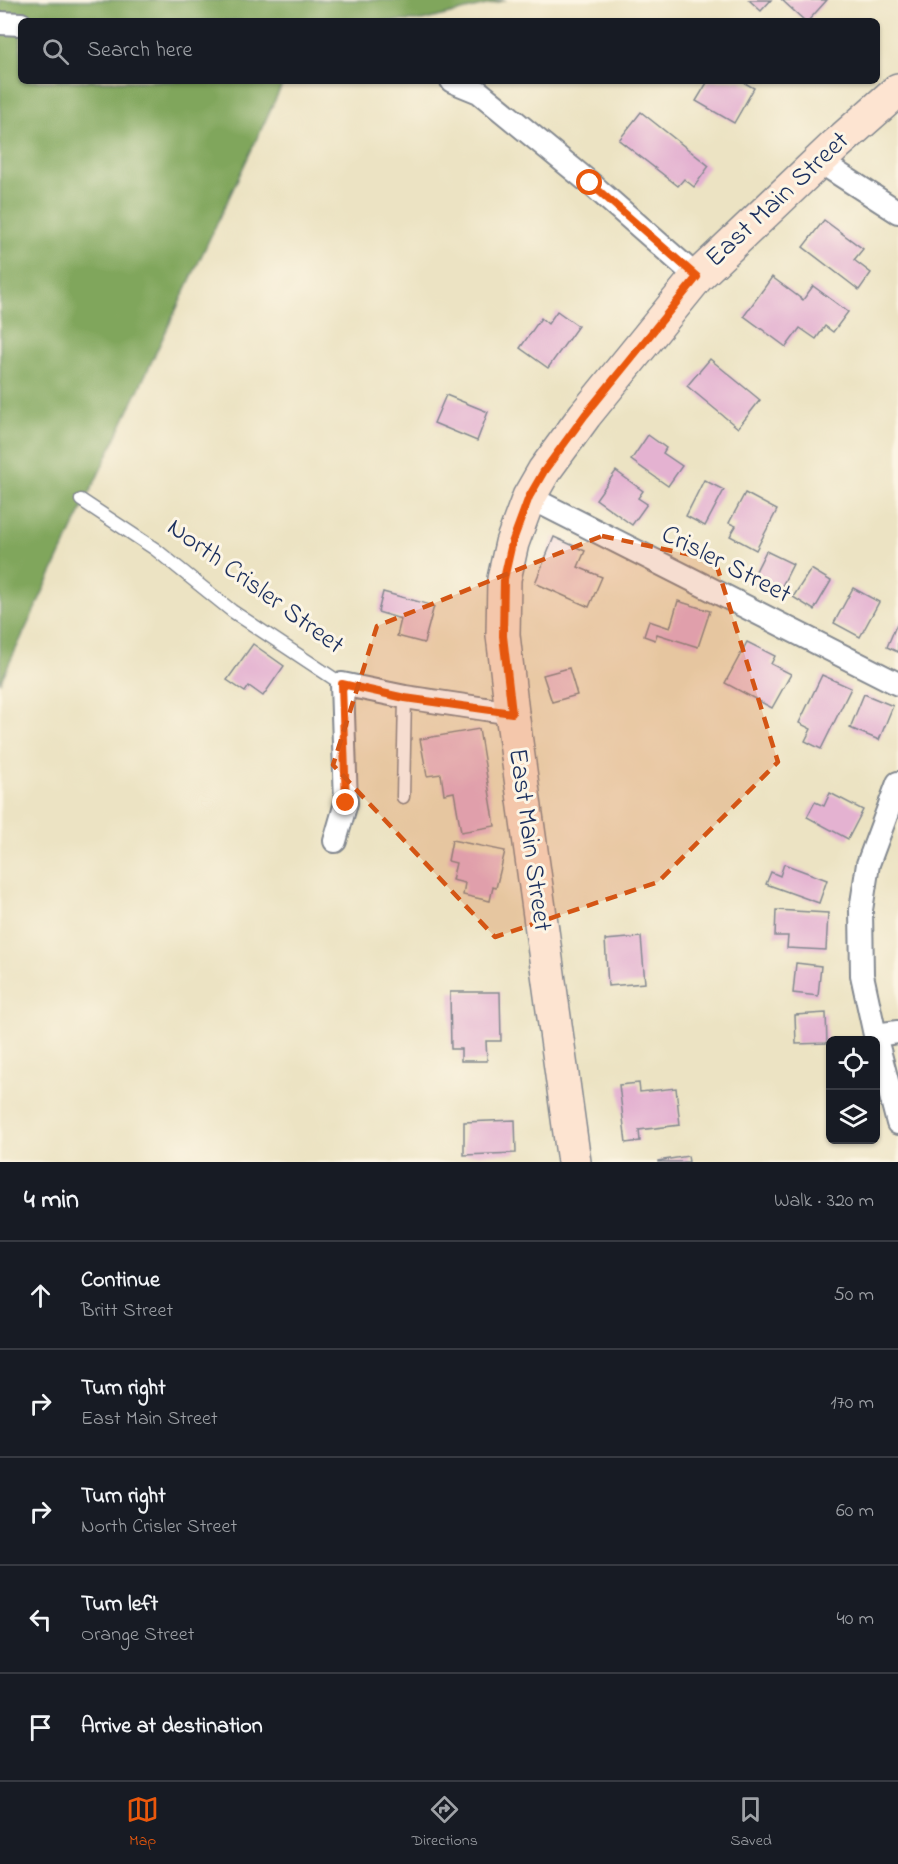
<!DOCTYPE html>
<meta charset="utf-8">
<style>
:root{--surface:#171b24;--page:#20242c;--text:#f1f3f6;--muted:#9ea1a6;--line:#363941;--accent:#ea580c}
body{margin:0;font-family:"Indie Flower",sans-serif;background:var(--page);color:var(--text)}
.controls{position:absolute;right:18px;bottom:18px;display:grid;overflow:hidden;border-radius:9px;box-shadow:0 2px 4px #0004}
.controls button{width:54px;height:54px;display:grid;place-items:center;padding:0;border:0;border-bottom:2px solid var(--line);background:var(--surface);color:var(--text);font:30px sans-serif}
.stop{position:absolute;width:18px;height:18px;margin:-14px;border:4px solid #ea580c;border-radius:50%;background:#fff}
.stop.end{background:#ea580c;border-color:#fff;box-shadow:0 2px 6px #0008}
.list{margin:0;padding:0;list-style:none}
h2{display:flex;justify-content:space-between;align-items:center;height:78px;margin:0;padding:0 24px;font-size:26px}
h2 small{font-size:20px;font-weight:400;color:var(--muted)}
.list li{display:grid;grid-template-columns:39px 1fr auto;gap:18px;align-items:center;box-sizing:border-box;height:108px;padding:0 24px;border-top:2px solid var(--line)}
.list b{display:block;font-size:22px;white-space:nowrap}
.list p{margin:0;font-size:20px;white-space:nowrap;color:var(--muted)}
.list em{font-size:20px;font-style:normal;color:var(--muted)}
.icon{flex:none;width:33px;height:33px;fill:none;stroke:currentColor;stroke-width:2;stroke-linecap:round;stroke-linejoin:round}
.map{position:relative;flex:none;width:898px;height:1162px;overflow:hidden}
.search{position:absolute;background:var(--surface);box-shadow:0 2px 4px #0004;left:18px;right:18px;top:18px;height:66px;display:flex;align-items:center;gap:15px;box-sizing:border-box;padding:0 21px;border-radius:9px;color:var(--muted);font-size:22px}
.sheet{height:618px;background:var(--surface)}
nav{display:flex;justify-content:space-around;align-items:center;box-sizing:border-box;height:84px;border-top:2px solid var(--line);background:var(--surface);font-size:16px;color:var(--muted)}
nav a{display:grid;justify-items:center;gap:3px}
nav .on{color:var(--accent)}
.map>svg:first-child{display:block}
.forest{fill:#80a65c;stroke:#4e6a5d;stroke-width:1.5}
.building{fill:#e4b2d1}
.lines{fill:none;stroke-linecap:round;stroke-linejoin:round}
.lane-casing{stroke:#848990;stroke-width:15}
.street-casing{stroke:#848990;stroke-width:26}
.secondary-casing{stroke:#848990;stroke-width:36}
.lane{stroke:#fff;stroke-width:12}
.street{stroke:#fff;stroke-width:22}
.secondary{stroke:#fde4d1;stroke-width:33}
.route{stroke:#ea580c;stroke-width:8}
.marked{fill:#d45514;fill-opacity:0.2;stroke:#d45514;stroke-width:4.5;stroke-dasharray:12 8;stroke-linejoin:round}
.labels{text-anchor:middle;dominant-baseline:central;stroke-width:6;stroke-linejoin:round;paint-order:stroke}
.street-label{font-size:27px;fill:#1b2f5e;stroke:#fcf5e5}
</style>
<div class="map">
<svg width="898" height="1162" viewBox="0 0 898 1162">
<rect width="100%" height="100%" fill="#fcf5e5"/>
<filter id="ink" filterUnits="userSpaceOnUse"><feTurbulence type="fractalNoise" baseFrequency=".0167" numOctaves="2"/><feDisplacementMap in="SourceGraphic" scale="12" xChannelSelector="R" yChannelSelector="G"/><feConvolveMatrix kernelMatrix="1 2 1 2 8 2 1 2 1" color-interpolation-filters="sRGB"/></filter>
<filter id="wash" filterUnits="userSpaceOnUse"><feTurbulence type="fractalNoise" baseFrequency=".008" numOctaves="4" result="noise"/><feDisplacementMap in="SourceGraphic" scale="24" xChannelSelector="R" yChannelSelector="G"/><feGaussianBlur stdDeviation="1.35" result="paint"/><feColorMatrix in="noise" values="0 0 0 0 0 0 0 0 0 0 0 0 0 0 0 0 0 1.4 0 .05"/><feComposite in="paint" operator="in"/></filter>
<g filter="url(#wash)">
<rect width="100%" height="100%" fill="#ece3c3"/>
<path class="forest" d="M0,0H506L422,21H21V81H284L0,683Z"/>
<g id="blocks">
<g class="building">
<path d="M749,0H771L761,11Z"/>
<path d="M782,0H827L808,21H805Z"/>
<path d="M708,81H741L754,88L734,123L696,101Z"/>
<path d="M641,112L709,166L694,187L684,179L678,186L619,140Z"/>
<path d="M824,220L863,249L854,260L871,273L859,290L803,247Z"/>
<path d="M772,277L803,300L813,286L848,312L833,332L825,326L816,339L800,328L786,347L744,316Z"/>
<path d="M557,311L578,326L548,368L520,348L541,318L548,324Z"/>
<path d="M710,359L760,400L738,428L687,386Z"/>
<path d="M446,395L488,412L477,441L434,423Z"/>
<path d="M648,435L666,448L663,453L682,466L668,486L631,460Z"/>
<path d="M616,471L643,491L638,498L647,504L632,525L596,499Z"/>
<path d="M704,480L724,490L705,526L686,516Z"/>
<path d="M745,493L777,510L756,550L730,536L736,526L729,523Z"/>
<path d="M554,537L585,551L578,567L602,577L589,607L535,583Z"/>
<path d="M766,551L793,564L777,596L750,583Z"/>
<path d="M811,569L831,581L814,610L793,597Z"/>
<path d="M853,588L879,602L860,637L834,623Z"/>
<path d="M383,592L434,606L424,643L397,636L401,619L378,612Z"/>
<path d="M678,601L710,611L698,647L657,634L655,640L644,636L649,621L670,628Z"/>
<path d="M898,621V652L887,647Z"/>
<path d="M747,642L775,656L771,664L791,674L772,708L725,683Z"/>
<path d="M253,644L284,666L263,696L249,686L245,692L227,680Z"/>
<path d="M569,668L577,695L552,702L543,675Z"/>
<path d="M822,675L851,688L821,749L805,741L811,729L799,723Z"/>
<path d="M864,694L893,706L879,740L850,728Z"/>
<path d="M479,729L495,826L461,832L454,792L444,794L441,774L427,776L420,739Z"/>
<path d="M830,793L863,810L848,839L807,817L815,802L824,806Z"/>
<path d="M452,840L505,851L496,888L493,887L490,901L463,895L465,883L452,880L456,863L448,861Z"/>
<path d="M784,864L827,880L819,903L766,884L771,872L780,876Z"/>
<path d="M776,910L828,913L826,950L787,948L788,936H775Z"/>
<path d="M641,937L645,983L608,986L605,940Z"/>
<path d="M796,963L821,966L818,996L793,993Z"/>
<path d="M450,992H500L501,1041H486L487,1061H461V1049H451Z"/>
<path d="M826,1013L827,1043L796,1044L795,1015Z"/>
<path d="M639,1083L640,1092L676,1088L680,1125L639,1130L640,1141L626,1143L619,1085Z"/>
<path d="M515,1120L516,1153L464,1155V1122Z"/>
<path d="M688,1156L689,1162H658V1161Z"/>
</g>
</g>
</g>
<g filter="url(#ink)">
<use href="#blocks" fill-opacity="0" stroke="#848990" stroke-width="1.5"/>
<g class="lines">
<g class="lane-casing">
<g id="lane">
<path d="M81,500L155,549L232,611L342,684"/>
<path d="M403,797L405,697"/>
</g>
</g>
<g class="street-casing">
<g id="street">
<path d="M0,23L21,24"/>
<path d="M452,81L479,92L590,183L697,277"/>
<path d="M819,161L898,212"/>
<path d="M529,497L898,684"/>
<path d="M898,783L868,864L861,910L862,975L875,1035L898,1123"/>
<path d="M335,841L346,803L342,684L405,697L512,713"/>
<path d="M875,1035L898,1032"/>
</g>
</g>
<g class="secondary-casing">
<path id="secondary" d="M574,1162L512,713L503,635L504,579L512,543L529,497L544,471L585,415L697,277L837,144L898,90"/>
</g>
<use href="#lane" class="lane"/>
<use href="#street" class="street"/>
<use href="#secondary" class="secondary"/>
</g>
</g>
<g class="lines" filter="url(#ink)">
<path class="route" d="M346,803L342,684L405,698L512,713L503,636L504,579L512,543L529,497L544,471L585,415L697,277L590,183"/>
</g>
<path class="marked" d="M602,536L715,560L778,762L658,882L495,937L333,765L377,626Z"/>
<g class="labels">
<g class="street-label">
<text transform="translate(778 200) rotate(-43)">East Main Street</text>
<text transform="translate(726 565) rotate(27)">Crisler Street</text>
<text transform="translate(255 587) rotate(36)">North Crisler Street</text>
<text transform="translate(529 840) rotate(82)">East Main Street</text>
</g>
</g>
</svg>
<div class="controls">
<button><svg class="icon" aria-label="locate" viewBox="0 0 24 24"><circle cx="12" cy="12" r="6"/><path d="M12 2v4M12 18v4M2 12h4M18 12h4"/></svg></button>
<button><svg class="icon" aria-label="layers" viewBox="0 0 24 24"><path d="M12 4l9 5-9 5-9-5zM3 14l9 5 9-5"/></svg></button>
</div>
<div class="stop" style="left:590px;top:183px"></div>
<div class="stop end" style="left:346px;top:803px"></div>
<div class="search"><svg class="icon" aria-label="search" viewBox="0 0 24 24"><circle cx="10" cy="10" r="6"/><path d="M15 15l6 6"/></svg>Search here</div>
</div>
<section class="sheet">
<h2>4 min<small>Walk · 320 m</small></h2>
<ul class="list">
<li><svg class="icon" aria-label="ahead" viewBox="0 0 24 24"><path d="M12 20V5M6 11l6-6 6 6"/></svg><div><b>Continue</b><p>Britt Street</p></div><em>50 m</em></li>
<li><svg class="icon" aria-label="right" viewBox="0 0 24 24"><path d="M7 20v-9h11M14 6l5 5-5 5"/></svg><div><b>Turn right</b><p>East Main Street</p></div><em>170 m</em></li>
<li><svg class="icon" aria-label="right" viewBox="0 0 24 24"><path d="M7 20v-9h11M14 6l5 5-5 5"/></svg><div><b>Turn right</b><p>North Crisler Street</p></div><em>60 m</em></li>
<li><svg class="icon" aria-label="left" viewBox="0 0 24 24"><path d="M17 20v-9H6M10 6l-5 5 5 5"/></svg><div><b>Turn left</b><p>Orange Street</p></div><em>40 m</em></li>
<li><svg class="icon" aria-label="arrive" viewBox="0 0 24 24"><path d="M6 21V4h12l-3 4 3 4H6"/></svg><div><b>Arrive at destination</b></div></li>
</ul>
</section>
<nav>
<a class="on"><svg class="icon" aria-label="map" viewBox="0 0 24 24"><path d="M3 6l6-2 6 2 6-2v14l-6 2-6-2-6 2zM9 4v14M15 6v14"/></svg>Map</a>
<a><svg class="icon" aria-label="directions" viewBox="0 0 24 24"><path d="M12 3l9 9-9 9-9-9zM9 14v-3h6M13 9l2 2-2 2"/></svg>Directions</a>
<a><svg class="icon" aria-label="saved" viewBox="0 0 24 24"><path d="M7 4h10v16l-5-4-5 4z"/></svg>Saved</a>
</nav>
